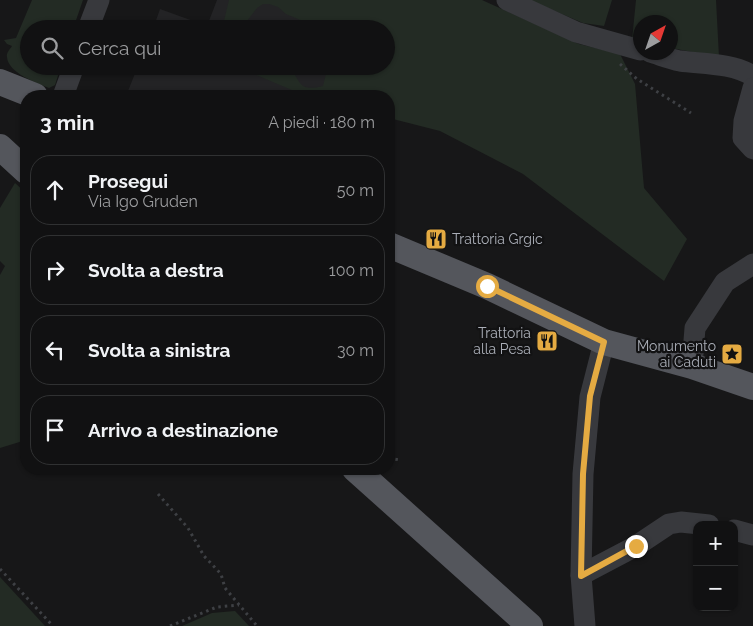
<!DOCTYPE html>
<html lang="it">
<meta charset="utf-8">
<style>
:root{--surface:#111112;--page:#1e1f20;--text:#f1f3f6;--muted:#9c9d9f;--line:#303132}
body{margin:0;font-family:Raleway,sans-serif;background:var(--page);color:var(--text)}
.controls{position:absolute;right:15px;bottom:15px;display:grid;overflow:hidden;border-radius:10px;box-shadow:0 1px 4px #0004}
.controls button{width:45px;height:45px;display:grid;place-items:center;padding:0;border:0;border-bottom:1px solid var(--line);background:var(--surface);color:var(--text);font:25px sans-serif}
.compass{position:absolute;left:633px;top:15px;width:45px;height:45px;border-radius:50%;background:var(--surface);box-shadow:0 1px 4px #0004;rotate:40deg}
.stop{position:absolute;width:15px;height:15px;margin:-11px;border:4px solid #e5ab42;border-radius:50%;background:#fff}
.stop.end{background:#e5ab42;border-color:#fff;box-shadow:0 1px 5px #0008}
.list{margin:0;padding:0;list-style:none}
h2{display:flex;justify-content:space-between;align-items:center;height:65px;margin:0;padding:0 20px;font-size:21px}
h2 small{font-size:16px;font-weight:400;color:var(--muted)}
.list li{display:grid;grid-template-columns:32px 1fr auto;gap:15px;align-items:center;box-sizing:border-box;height:70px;margin:0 10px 10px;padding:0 10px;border:1px solid var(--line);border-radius:20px}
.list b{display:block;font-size:19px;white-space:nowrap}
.list p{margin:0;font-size:16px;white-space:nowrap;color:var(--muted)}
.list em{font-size:16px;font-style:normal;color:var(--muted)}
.icon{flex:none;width:28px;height:28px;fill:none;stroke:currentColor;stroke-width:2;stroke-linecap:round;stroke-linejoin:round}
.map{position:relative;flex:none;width:753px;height:626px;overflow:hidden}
.search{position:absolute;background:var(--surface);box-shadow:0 1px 4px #0004;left:20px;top:20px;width:375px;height:55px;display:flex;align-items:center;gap:12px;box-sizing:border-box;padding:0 18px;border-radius:28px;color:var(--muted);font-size:19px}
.panel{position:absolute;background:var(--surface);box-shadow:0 1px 4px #0004;left:20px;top:90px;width:375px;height:385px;border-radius:20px}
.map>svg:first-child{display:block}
.built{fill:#232325}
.grass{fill:#232b24}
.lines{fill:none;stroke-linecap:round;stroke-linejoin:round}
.path{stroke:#3e4044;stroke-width:3;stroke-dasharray:2.5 4;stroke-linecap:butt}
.minor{stroke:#38393d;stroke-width:21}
.major{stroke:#54565c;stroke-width:26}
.route{stroke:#e5ab42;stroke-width:6}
.labels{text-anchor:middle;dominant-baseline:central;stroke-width:4.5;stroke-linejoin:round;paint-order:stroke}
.poi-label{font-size:14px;fill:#aaaeb7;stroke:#121213;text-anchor:end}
</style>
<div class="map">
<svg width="753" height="626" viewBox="0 0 753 626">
<rect width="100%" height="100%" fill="#171718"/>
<g class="built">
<path d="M217,0H290L349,29H153L160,9L207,26Z"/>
<path d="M138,66H338L329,96H126Z"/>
</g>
<g class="grass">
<path d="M32,0H83L73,29H29V66H61L55,85L49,88C37,83 8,73 7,57C6,53 10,49 12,46L7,44L4,40L16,38Z"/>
<path d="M229,0H482L579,44L620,54L635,84L644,188L687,239L664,281L523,174L440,131L389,118V96H306L235,66C244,66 278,64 284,66C303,74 293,94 323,86L328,66H386V29H322L286,14L278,7L269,4H263L257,8L247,21L245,29H222Z"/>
<path d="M529,0H612L604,26L583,23Z"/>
<path d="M636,0H716L719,57L671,48L670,22H640V42L632,40Z"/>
<path d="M15,183L26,193V440L0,448V275L5,266L0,261V208Z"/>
<path d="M0,577L45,626H0Z"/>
<path d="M235,611L249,626H182L212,613Z"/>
</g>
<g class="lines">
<g class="path">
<path d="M620,64L637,79L691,113"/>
<path d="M389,458L400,460"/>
<path d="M158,494L188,528L204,556L221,574L225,588L257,626"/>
<path d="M0,569L53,626"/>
<path d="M170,626L217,607L239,605"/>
</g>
<g class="minor">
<path d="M507,0L576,32L640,50"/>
<path d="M88,29L99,0"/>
<path d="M650,52C660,55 670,59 680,61C703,64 733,63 753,76"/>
<path d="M753,88L744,121L743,138L753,149"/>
<path d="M63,96L74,66"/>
<path d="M692,366L695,328L725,282L753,264"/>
<path d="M734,530L753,535"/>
<path d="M581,575L636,546L669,524L681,522L709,525"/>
<path d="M585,626L581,575L583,474L590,397L604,342"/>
</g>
<g class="major">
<path d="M0,82L35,96"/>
<path d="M0,147L26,171"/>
<path d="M389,245L487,286L604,342L692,366L753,387"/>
<path d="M355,469L530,626"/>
</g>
</g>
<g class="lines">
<path class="route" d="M487,286L604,342L590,396L583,474L581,576L636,546"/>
</g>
<defs>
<g id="restaurant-square" transform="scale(1.125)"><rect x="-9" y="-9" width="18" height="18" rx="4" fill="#e5ab42" stroke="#121213"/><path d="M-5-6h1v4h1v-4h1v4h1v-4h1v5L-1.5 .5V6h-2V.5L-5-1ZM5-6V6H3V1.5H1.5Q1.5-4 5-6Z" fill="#111"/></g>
<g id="sight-square" transform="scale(1.125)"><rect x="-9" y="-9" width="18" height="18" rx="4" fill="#e5ab42" stroke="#121213"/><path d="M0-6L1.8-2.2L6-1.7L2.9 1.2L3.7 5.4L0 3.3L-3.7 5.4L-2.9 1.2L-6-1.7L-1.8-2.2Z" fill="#111"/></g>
</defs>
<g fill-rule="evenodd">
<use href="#restaurant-square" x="436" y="239"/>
<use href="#restaurant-square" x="547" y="341"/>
<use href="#sight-square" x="732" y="354"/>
</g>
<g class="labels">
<g class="poi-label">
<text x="452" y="239" text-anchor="start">Trattoria Grgic</text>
<text x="531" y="333">Trattoria<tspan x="531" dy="16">alla Pesa</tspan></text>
<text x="716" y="346">Monumento<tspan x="716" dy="16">ai Caduti</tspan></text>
</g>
</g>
</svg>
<div class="controls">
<button>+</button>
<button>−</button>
</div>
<svg class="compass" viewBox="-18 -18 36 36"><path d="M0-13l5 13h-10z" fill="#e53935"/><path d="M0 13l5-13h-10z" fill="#9c9d9f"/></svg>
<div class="stop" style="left:487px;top:286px"></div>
<div class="stop end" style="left:636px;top:546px"></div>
<div class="search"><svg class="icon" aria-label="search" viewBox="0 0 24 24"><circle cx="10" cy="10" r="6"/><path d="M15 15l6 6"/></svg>Cerca qui</div>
<section class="panel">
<h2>3 min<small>A piedi · 180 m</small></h2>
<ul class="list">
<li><svg class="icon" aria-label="ahead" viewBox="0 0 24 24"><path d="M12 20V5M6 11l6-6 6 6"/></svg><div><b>Prosegui</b><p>Via Igo Gruden</p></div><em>50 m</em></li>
<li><svg class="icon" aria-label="right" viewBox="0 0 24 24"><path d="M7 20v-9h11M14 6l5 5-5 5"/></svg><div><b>Svolta a destra</b></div><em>100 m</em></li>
<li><svg class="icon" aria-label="left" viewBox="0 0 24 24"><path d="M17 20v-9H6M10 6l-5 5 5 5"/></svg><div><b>Svolta a sinistra</b></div><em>30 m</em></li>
<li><svg class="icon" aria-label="arrive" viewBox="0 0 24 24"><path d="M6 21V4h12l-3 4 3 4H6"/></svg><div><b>Arrivo a destinazione</b></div></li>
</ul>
</section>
</div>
